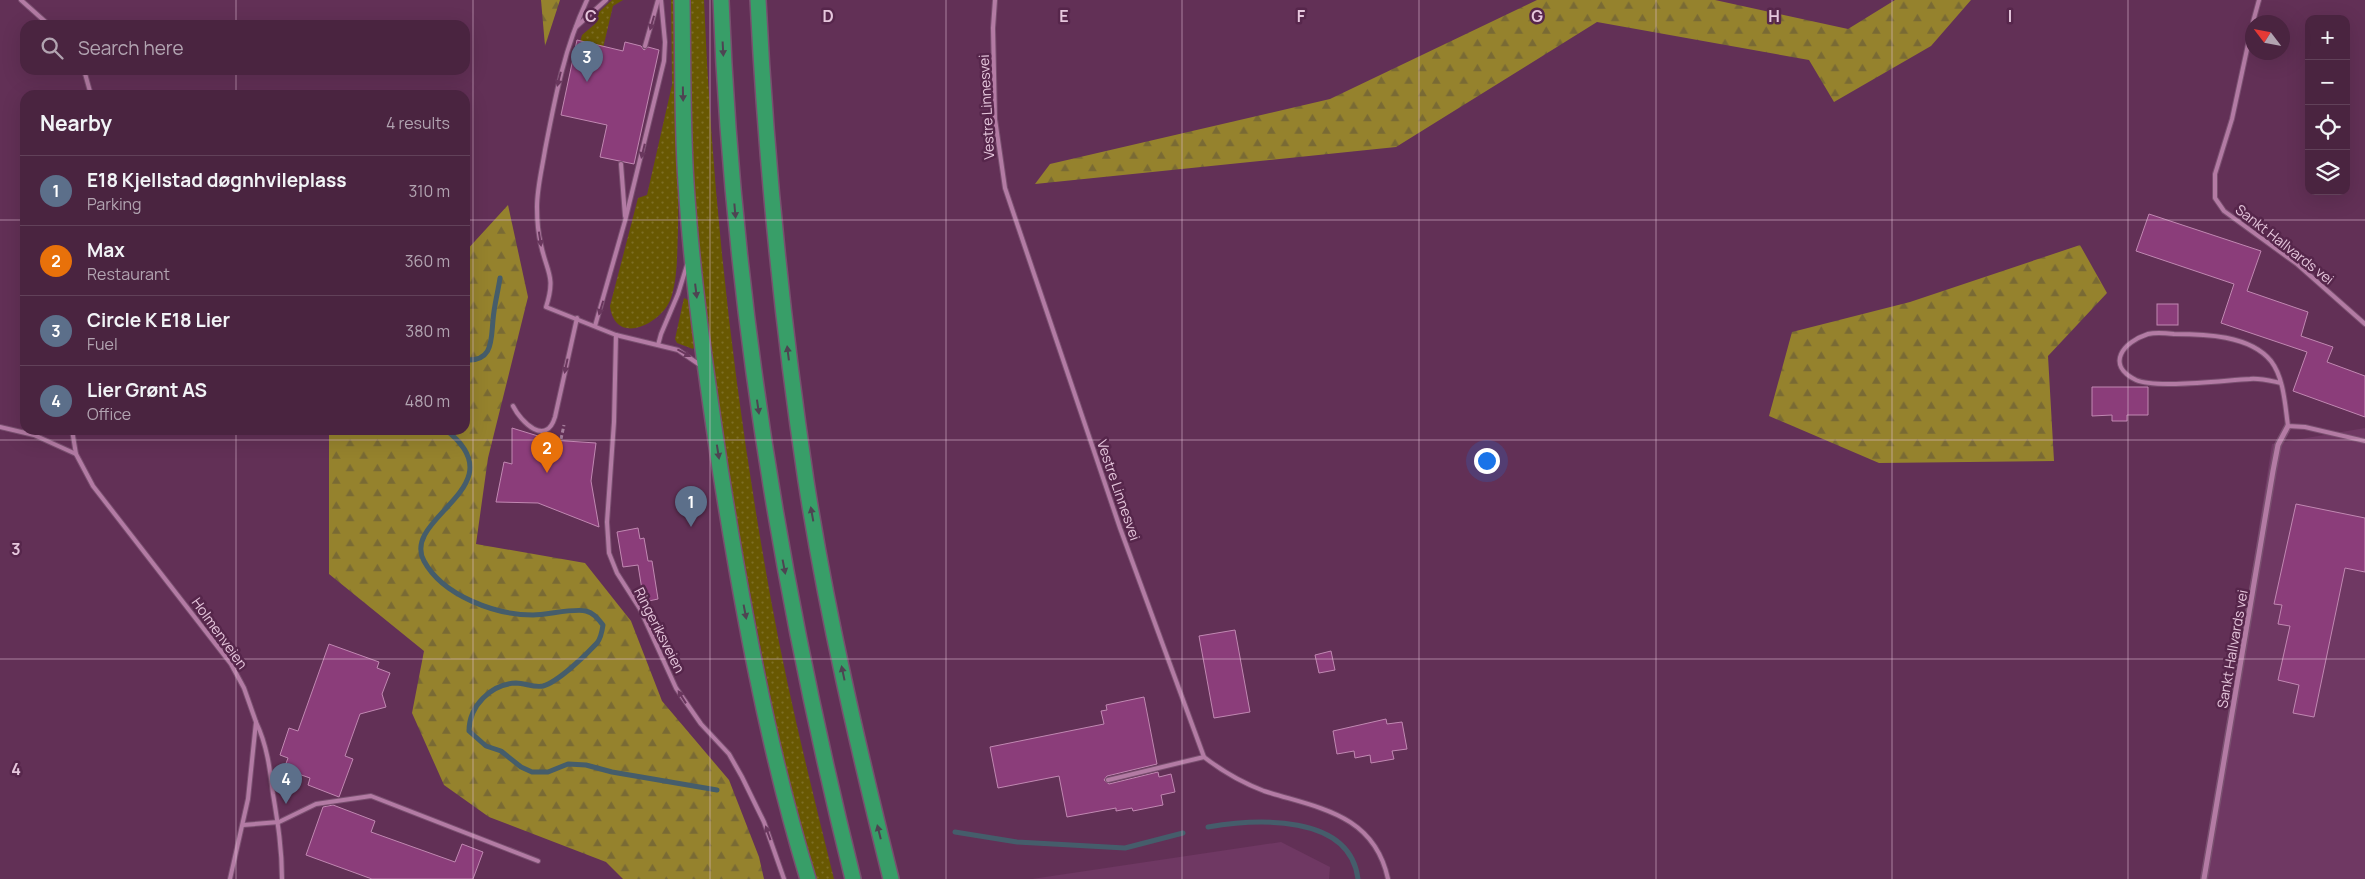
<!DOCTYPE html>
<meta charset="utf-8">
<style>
:root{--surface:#4a2440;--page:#54304b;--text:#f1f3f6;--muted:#b2a4b1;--line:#614159;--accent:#95b2f1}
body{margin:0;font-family:Manrope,sans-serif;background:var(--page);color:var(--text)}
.controls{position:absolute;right:15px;top:15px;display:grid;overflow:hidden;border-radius:10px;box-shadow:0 5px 20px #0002}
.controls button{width:45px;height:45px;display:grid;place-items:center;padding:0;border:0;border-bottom:1px solid var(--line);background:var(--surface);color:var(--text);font:25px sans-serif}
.compass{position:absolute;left:2245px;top:15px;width:45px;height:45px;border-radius:50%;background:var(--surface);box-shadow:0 5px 20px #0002;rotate:302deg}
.you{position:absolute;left:1486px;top:460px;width:18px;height:18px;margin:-12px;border:4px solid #fff;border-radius:50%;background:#1a73e8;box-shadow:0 0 0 8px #1a73e833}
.badge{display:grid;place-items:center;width:32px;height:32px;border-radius:50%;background:var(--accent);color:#fff;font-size:16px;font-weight:700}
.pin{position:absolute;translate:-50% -41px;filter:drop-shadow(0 1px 2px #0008)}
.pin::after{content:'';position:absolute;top:26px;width:18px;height:15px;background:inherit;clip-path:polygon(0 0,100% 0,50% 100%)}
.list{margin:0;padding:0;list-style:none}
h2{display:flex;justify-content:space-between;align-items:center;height:65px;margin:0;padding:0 20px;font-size:21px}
h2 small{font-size:16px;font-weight:400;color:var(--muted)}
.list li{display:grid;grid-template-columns:32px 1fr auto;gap:15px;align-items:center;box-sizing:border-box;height:70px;padding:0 20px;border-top:1px solid var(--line)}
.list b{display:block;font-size:19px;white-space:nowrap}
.list p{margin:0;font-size:16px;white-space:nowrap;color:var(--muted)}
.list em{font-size:16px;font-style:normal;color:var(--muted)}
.icon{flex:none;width:28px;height:28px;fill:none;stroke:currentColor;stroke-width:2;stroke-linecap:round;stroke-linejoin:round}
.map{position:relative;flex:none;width:2365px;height:879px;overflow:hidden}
.search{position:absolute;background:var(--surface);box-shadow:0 5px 20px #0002;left:20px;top:20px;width:450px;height:55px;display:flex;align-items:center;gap:12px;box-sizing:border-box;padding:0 18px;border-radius:15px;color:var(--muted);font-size:19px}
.panel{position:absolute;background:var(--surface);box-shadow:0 5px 20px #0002;left:20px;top:90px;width:450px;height:345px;border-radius:15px}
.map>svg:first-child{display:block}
.built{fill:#6f3863}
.grass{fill:url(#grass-dots)}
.forest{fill:url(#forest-firs)}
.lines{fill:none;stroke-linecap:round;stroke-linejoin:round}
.stream{stroke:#455d6b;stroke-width:5}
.building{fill:#8b3d7a;stroke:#c188b2}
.lane-casing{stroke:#794f6f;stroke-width:6}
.street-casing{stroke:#794f6f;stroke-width:8}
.highway-casing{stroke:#794f6f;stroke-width:18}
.path{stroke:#a67e9c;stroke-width:3;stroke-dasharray:4 2.5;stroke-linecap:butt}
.lane{stroke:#b37ba4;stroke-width:4}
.street{stroke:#b37ba4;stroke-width:5}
.highway{stroke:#389e68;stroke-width:15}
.oneway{fill:#69375d}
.oneway2{fill:#4e4452}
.grid{fill:none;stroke:#e6c7dd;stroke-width:1;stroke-opacity:0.55}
.labels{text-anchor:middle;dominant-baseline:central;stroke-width:5;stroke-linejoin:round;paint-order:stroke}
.street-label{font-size:14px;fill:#e6c7dd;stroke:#56264b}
.grid-label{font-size:16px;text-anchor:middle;font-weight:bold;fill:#e6c7dd;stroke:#56264b;stroke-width:5;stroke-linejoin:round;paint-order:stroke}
</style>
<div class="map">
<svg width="2365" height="879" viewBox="0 0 2365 879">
<defs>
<pattern id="grass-dots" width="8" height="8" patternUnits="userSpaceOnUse" patternTransform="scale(1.25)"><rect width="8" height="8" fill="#685802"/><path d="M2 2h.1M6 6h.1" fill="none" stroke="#7e6e26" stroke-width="1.8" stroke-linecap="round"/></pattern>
<pattern id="forest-firs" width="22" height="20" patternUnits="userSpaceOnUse" patternTransform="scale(1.25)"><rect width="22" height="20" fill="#95822d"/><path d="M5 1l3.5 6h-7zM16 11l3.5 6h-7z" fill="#796a34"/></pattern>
</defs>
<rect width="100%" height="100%" fill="#623056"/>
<g class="built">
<path d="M2365,428V879H2204L2272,444Z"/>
<path d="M1281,842L1330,867L1329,879H1032Z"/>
</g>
<g class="grass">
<path d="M612,0H623L613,6L603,48L580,42L582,35L595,24L599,12Z"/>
<path d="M671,0H675C676,32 676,64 677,96C677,140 679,185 678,229C677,251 678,277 671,298C662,324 615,347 610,306L638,198L647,195L672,85Z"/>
<path d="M688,0H704C712,201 735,402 771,600C788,694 811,786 834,879H816C789,793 771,702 754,613C727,471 703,319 693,174C689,116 689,58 688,0Z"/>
<path d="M684,298L690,301L695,346L693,349L677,343L675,339Z"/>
</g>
<g class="forest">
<path d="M541,0H560L545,46Z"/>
<path d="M1537,0H1715L1848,29L1895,0H1971L1931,46L1834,102L1809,60L1597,22L1396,147L1035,184L1050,164L1330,99Z"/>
<path d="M508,205L528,297L488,458L476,544L585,563L631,621L662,701L729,780L759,857L764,879H623L606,862L489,817L444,785L412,713L424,651L329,574V430H465V252Z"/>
<path d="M2080,245L2107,293L2048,356L2054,461L1879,463L1769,416L1792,332L1910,302Z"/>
</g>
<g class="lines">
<g class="stream">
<path d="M465,360C493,362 491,341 493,320C494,306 498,292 500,278"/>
<path d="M446,430C519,487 400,517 424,561C443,596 496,615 533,615C547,615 574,608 586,611C594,613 598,619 603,625C602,632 601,638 597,643C586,655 558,682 543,686C534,688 525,683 516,683C491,684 469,706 469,731L486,746L501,751L521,767L532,772H548L568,764L586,765L612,772L717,790"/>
<path d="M1208,827C1255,819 1350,813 1358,879"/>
<path d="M955,832L1017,842L1125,848L1183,833"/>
</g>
</g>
<g class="building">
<path d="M577,40L623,51L625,42L641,46L644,50L648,47L659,50L634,164L600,157L607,125L561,115Z"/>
<path d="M2149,214L2261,251L2247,291L2308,312L2301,336L2333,347L2327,362L2365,376V417L2293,391L2307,352L2221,323L2234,284L2136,251Z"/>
<rect x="2157" y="304" width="21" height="21"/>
<path d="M2092,387H2148V415H2127V421H2112V415L2092,416Z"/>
<path d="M512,428L551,440L596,443L591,481L599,527L538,503L496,502L504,462L512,464Z"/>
<path d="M2296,504L2365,518V572L2345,568L2314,717L2293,713L2299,685L2278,680L2290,626L2278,624L2282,605L2274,604Z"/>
<path d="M638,528L640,539L644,538L648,561H652L658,599L644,602L638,565L623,567L617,532Z"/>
<path d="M1235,630L1250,712L1214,718L1199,636Z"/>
<path d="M329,644L379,662L377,668L390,673L382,694L386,707L360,714L345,756L353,759L339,797L308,785L310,778L284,769L288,758L280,755L289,728L298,731Z"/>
<path d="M1331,651L1335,670L1319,673L1315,655Z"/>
<path d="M1144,697L1157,764L1107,776L1104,780L1109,784L1158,772L1159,777L1171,774L1175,792L1161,795L1163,805L1133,811L1132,808L1116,811V808L1067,817L1059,776L998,788L990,747L1104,724L1101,711L1107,710L1106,705Z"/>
<path d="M1386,719L1387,724L1402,722L1407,749L1392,751L1394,759L1371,763L1370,755L1355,758L1354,751L1337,754L1333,731Z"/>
<path d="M333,805L375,821L371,832L455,862L462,844L483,852L473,879H372L306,855L323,807Z"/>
</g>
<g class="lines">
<g class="lane-casing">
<g id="lane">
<path d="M21,0L49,25"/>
<path d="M587,0C564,49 555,98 545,150C542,169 537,188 537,207C537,219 538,233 541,245C547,273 556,276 546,307L616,335L678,350L700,365"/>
<path d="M995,0L993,28L995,119L1005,188L1120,528L1204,757C1222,771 1243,783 1264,791C1317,808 1374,813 1388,879"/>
<path d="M2253,22L2259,0"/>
<path d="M2252,26L2232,119L2215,174V198L2224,211L2297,264L2365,324"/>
<path d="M576,27L606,0"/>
<path d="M645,46L658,0"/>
<path d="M84,70L91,95"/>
<path d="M621,164L625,216"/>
<path d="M595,326L625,221L664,61L665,42L661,0"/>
<path d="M616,335L614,422L607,522L609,553L617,573L640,609L676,688L701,724L729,754L742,777L764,822L784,879"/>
<path d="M658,345L661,334L678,294L687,265"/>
<path d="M2281,383C2271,381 2260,378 2250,379C2226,380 2156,389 2136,380C2105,365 2123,342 2148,334C2156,332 2166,333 2174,334C2204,334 2250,335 2271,361C2284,378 2285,405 2288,426L2305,427L2365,441"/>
<path d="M513,406C521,422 546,447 555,417L577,318"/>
<path d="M0,427L34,435L76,454"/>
<path d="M72,430L76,454L93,486L231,664L244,688L256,722L248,799L230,879"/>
<path d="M256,722C267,745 270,769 273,794C278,824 282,849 282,879"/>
<path d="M1108,780L1204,757"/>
<path d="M243,825L279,822L316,804L371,796L538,861"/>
</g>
</g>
<g class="street-casing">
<path id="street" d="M2204,879L2273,471L2278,445L2288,426"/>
</g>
<g class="highway-casing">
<g id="highway">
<path d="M682,0C683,61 682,123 686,183C692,279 706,373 720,468C742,606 767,745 808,879"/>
<path d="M721,0C732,297 781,591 853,879"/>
<path d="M758,0C766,161 782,321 806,481C827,615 858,747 891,879"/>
</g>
</g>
<path class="path" d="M561,439L564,425"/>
<use href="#lane" class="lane"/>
<use href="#street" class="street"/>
<use href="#highway" class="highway"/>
</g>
<defs><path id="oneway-solid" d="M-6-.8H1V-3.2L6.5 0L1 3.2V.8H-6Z" transform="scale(1.25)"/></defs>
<g class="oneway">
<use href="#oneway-solid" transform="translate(652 23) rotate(106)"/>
<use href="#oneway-solid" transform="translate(559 79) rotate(104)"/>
<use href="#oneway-solid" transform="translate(643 151) rotate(104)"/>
<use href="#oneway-solid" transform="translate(540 239) rotate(81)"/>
<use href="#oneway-solid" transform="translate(601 308) rotate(107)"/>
<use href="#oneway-solid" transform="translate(684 353) rotate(29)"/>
<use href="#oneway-solid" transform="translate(566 366) rotate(102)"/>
<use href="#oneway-solid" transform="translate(682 697) rotate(-122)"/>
<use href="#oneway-solid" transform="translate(768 833) rotate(-110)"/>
</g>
<g class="oneway2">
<use href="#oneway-solid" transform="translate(723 49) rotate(87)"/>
<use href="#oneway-solid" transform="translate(683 94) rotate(89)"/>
<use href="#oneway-solid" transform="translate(735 211) rotate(85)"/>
<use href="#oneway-solid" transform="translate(696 291) rotate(83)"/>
<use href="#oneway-solid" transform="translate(788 353) rotate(-97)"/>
<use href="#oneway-solid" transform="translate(758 407) rotate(82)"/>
<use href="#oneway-solid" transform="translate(718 452) rotate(81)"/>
<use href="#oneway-solid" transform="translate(812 514) rotate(-100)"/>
<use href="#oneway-solid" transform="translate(784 567) rotate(79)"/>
<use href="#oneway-solid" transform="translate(745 612) rotate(79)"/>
<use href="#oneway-solid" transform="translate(843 673) rotate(-102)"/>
<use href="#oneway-solid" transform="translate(879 832) rotate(-104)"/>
</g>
<path class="grid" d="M236,0V25M473,0V879M710,0V879M946,0V879M1182,0V879M1419,0V879M1656,0V879M1892,0V879M2128,0V879M236,70V95M0,220H25M465,220H2365M236,430V879M0,440H2365M0,659H2365"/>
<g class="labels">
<g class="street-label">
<text transform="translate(986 107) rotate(-93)">Vestre Linnesvei</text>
<text transform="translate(2285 244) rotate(38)">Sankt Hallvards vei</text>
<text transform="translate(1119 490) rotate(71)">Vestre Linnesvei</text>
<text transform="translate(660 630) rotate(63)">Ringeriksveien</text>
<text transform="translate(220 633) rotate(54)">Holmenveien</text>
<text transform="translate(2232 649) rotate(-80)">Sankt Hallvards vei</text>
</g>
</g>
<g class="grid-label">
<text x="591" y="22">C</text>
<text x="828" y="22">D</text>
<text x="1064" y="22">E</text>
<text x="1301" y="22">F</text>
<text x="1537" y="22">G</text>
<text x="1774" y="22">H</text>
<text x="2010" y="22">I</text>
<text x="16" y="555">3</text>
<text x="16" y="775">4</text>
</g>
</svg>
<div class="controls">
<button>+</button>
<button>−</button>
<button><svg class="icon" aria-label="locate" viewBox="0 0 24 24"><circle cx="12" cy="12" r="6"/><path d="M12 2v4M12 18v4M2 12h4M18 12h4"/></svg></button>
<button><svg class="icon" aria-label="layers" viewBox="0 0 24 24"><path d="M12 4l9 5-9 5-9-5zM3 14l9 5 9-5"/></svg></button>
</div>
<svg class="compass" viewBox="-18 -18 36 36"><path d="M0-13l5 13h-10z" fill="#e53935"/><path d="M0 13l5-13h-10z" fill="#b2a4b1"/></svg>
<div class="you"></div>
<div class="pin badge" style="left:691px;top:527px;background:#5c6f8a">1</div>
<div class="pin badge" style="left:547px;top:473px;background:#e8710a">2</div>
<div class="pin badge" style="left:587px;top:82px;background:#5c6f8a">3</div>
<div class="pin badge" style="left:286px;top:804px;background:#5c6f8a">4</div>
<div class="search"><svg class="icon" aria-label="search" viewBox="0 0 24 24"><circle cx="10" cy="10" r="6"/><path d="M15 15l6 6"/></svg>Search here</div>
<section class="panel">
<h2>Nearby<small>4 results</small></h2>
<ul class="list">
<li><span class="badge" style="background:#5c6f8a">1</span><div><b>E18 Kjellstad døgnhvileplass</b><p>Parking</p></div><em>310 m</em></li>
<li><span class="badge" style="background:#e8710a">2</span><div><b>Max</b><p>Restaurant</p></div><em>360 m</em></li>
<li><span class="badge" style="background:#5c6f8a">3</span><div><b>Circle K E18 Lier</b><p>Fuel</p></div><em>380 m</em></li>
<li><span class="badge" style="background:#5c6f8a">4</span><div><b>Lier Grønt AS</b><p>Office</p></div><em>480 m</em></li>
</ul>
</section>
</div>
